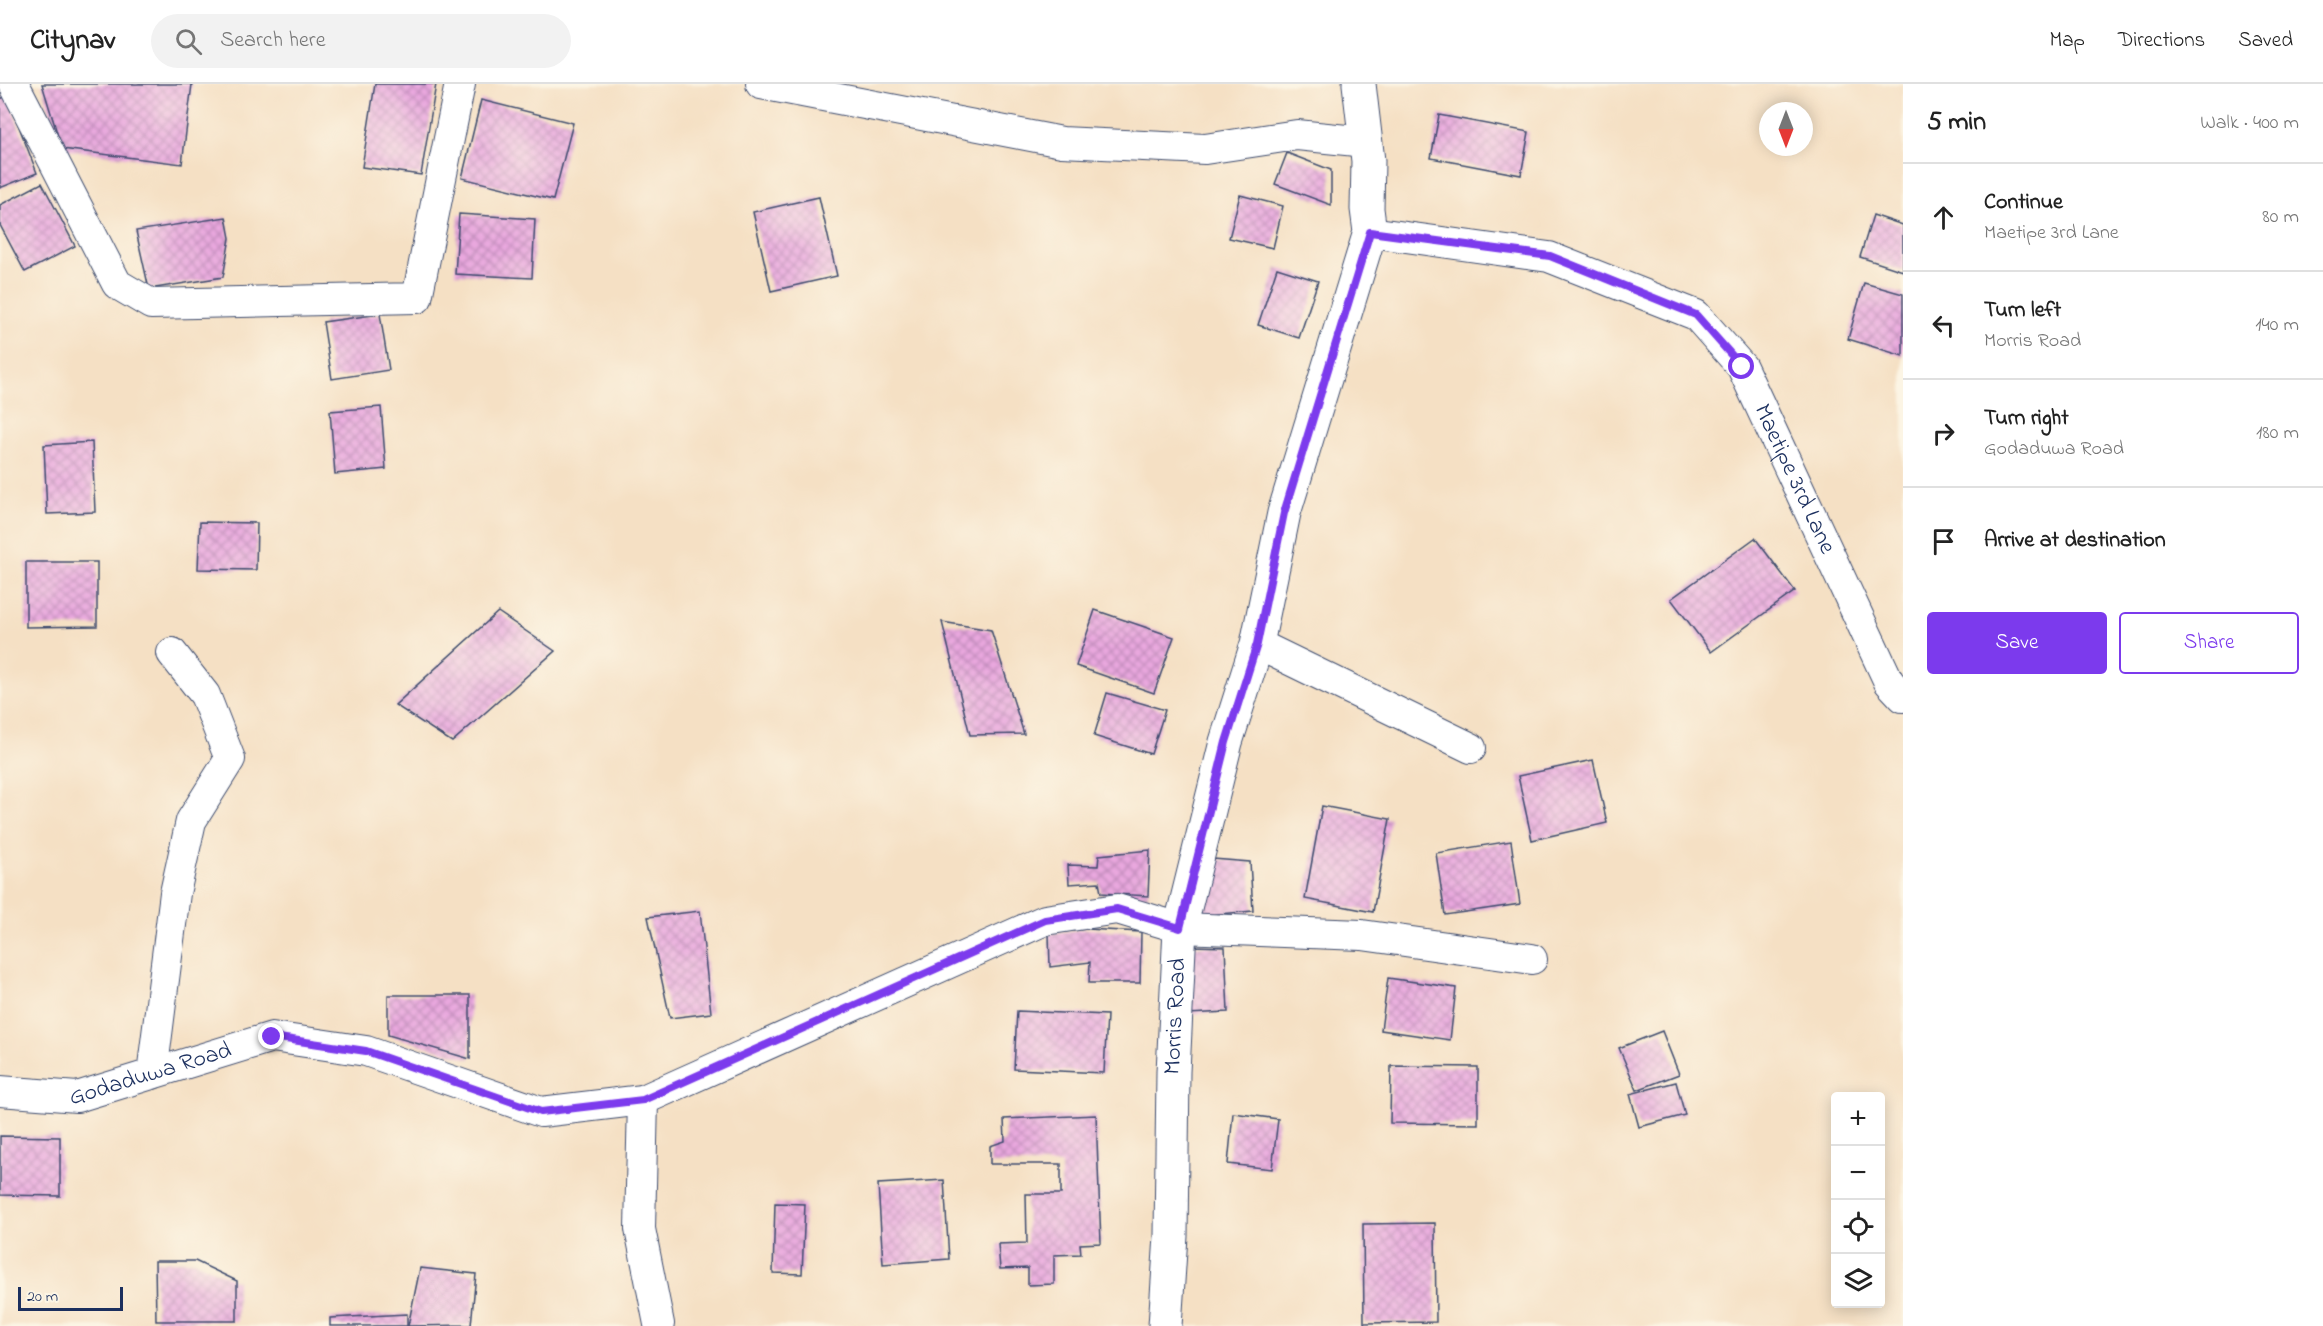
<!DOCTYPE html>
<meta charset="utf-8">
<style>
:root{--surface:#fff;--page:#f2f2f2;--text:#222;--muted:#767676;--line:#e0e0e0;--accent:#7c3aed}
body{margin:0;font-family:"Indie Flower",sans-serif;background:var(--page);color:var(--text)}
.controls{position:absolute;right:18px;bottom:18px;display:grid;overflow:hidden;border-radius:6px;box-shadow:0 3px 15px #0003}
.controls button{width:54px;height:54px;display:grid;place-items:center;padding:0;border:0;border-bottom:2px solid var(--line);background:var(--surface);color:var(--text);font:30px sans-serif}
.compass{position:absolute;left:1759px;top:18px;width:54px;height:54px;border-radius:50%;background:var(--surface);box-shadow:0 3px 15px #0003;rotate:180deg}
.scale{position:absolute;left:18px;bottom:15px;width:105px;box-sizing:border-box;padding-left:6px;border:3px solid #1b2f5e;border-top:0;font-size:16px;line-height:21px;white-space:nowrap;color:#1b2f5e;-webkit-text-stroke:4px #fcf5e5;paint-order:stroke}
.stop{position:absolute;width:18px;height:18px;margin:-14px;border:4px solid #7c3aed;border-radius:50%;background:#fff}
.stop.end{background:#7c3aed;border-color:#fff;box-shadow:0 2px 6px #0008}
.list{margin:0;padding:0;list-style:none}
h2{display:flex;justify-content:space-between;align-items:center;height:78px;margin:0;padding:0 24px;font-size:26px}
h2 small{font-size:20px;font-weight:400;color:var(--muted)}
.list li{display:grid;grid-template-columns:39px 1fr auto;gap:18px;align-items:center;box-sizing:border-box;height:108px;padding:0 24px;border-top:2px solid var(--line)}
.list b{display:block;font-size:22px;white-space:nowrap}
.list p{margin:0;font-size:20px;white-space:nowrap;color:var(--muted)}
.list em{font-size:20px;font-style:normal;color:var(--muted)}
.actions{display:flex;gap:12px;padding:18px 24px}
.actions a{flex:1;padding:14px 0;border:2px solid var(--accent);border-radius:6px;text-align:center;font-size:21px;color:var(--accent)}
.actions .main{background:var(--accent);color:#fff}
.icon{flex:none;width:33px;height:33px;fill:none;stroke:currentColor;stroke-width:2;stroke-linecap:round;stroke-linejoin:round}
.map{position:relative;flex:none;width:1903px;height:1242px;overflow:hidden}
header{display:flex;align-items:center;gap:36px;box-sizing:border-box;height:84px;padding:0 30px;background:var(--surface);border-bottom:2px solid var(--line)}
header strong{font-size:28px}
nav{display:flex;gap:33px;margin-inline-start:auto;font-size:21px}
.search{width:420px;height:54px;background:var(--page);display:flex;align-items:center;gap:15px;box-sizing:border-box;padding:0 21px;border-radius:33px;color:var(--muted);font-size:22px}
main{display:flex}
aside{flex:1;background:var(--surface)}
.map>svg:first-child{display:block}
.building{fill:url(#building-cross-hatch)}
.lines{fill:none;stroke-linecap:round;stroke-linejoin:round}
.street-casing{stroke:#3c4a6d;stroke-width:32}
.primary-casing{stroke:#3c4a6d;stroke-width:35}
.street{stroke:#fff;stroke-width:30}
.primary{stroke:#fff;stroke-width:33}
.route{stroke:#7c3aed;stroke-width:8}
.labels{text-anchor:middle;dominant-baseline:central;stroke-width:5;stroke-linejoin:round;paint-order:stroke}
.street-label{font-size:24px;fill:#1b2f5e;stroke:#fcf5e5}
</style>
<header>
<strong>Citynav</strong>
<div class="search"><svg class="icon" aria-label="search" viewBox="0 0 24 24"><circle cx="10" cy="10" r="6"/><path d="M15 15l6 6"/></svg>Search here</div>
<nav><a>Map</a><a>Directions</a><a>Saved</a></nav>
</header>
<main>
<div class="map">
<svg width="1903" height="1242" viewBox="0 0 1903 1242">
<defs>
<pattern id="building-cross-hatch" width="8" height="8" patternUnits="userSpaceOnUse" patternTransform="scale(1.5)"><rect width="8" height="8" fill="#e9a7de"/><path d="M0 0l8 8M0 8l8-8" fill="none" stroke="#bc88b7"/></pattern>
</defs>
<rect width="100%" height="100%" fill="#fcf5e5"/>
<filter id="ink" filterUnits="userSpaceOnUse"><feTurbulence type="fractalNoise" baseFrequency=".0167" numOctaves="2"/><feDisplacementMap in="SourceGraphic" scale="12" xChannelSelector="R" yChannelSelector="G"/><feConvolveMatrix kernelMatrix="1 2 1 2 8 2 1 2 1" color-interpolation-filters="sRGB"/></filter>
<filter id="wash" filterUnits="userSpaceOnUse"><feTurbulence type="fractalNoise" baseFrequency=".008" numOctaves="4" result="noise"/><feDisplacementMap in="SourceGraphic" scale="24" xChannelSelector="R" yChannelSelector="G"/><feGaussianBlur stdDeviation="1.35" result="paint"/><feColorMatrix in="noise" values="0 0 0 0 0 0 0 0 0 0 0 0 0 0 0 0 0 1.4 0 .05"/><feComposite in="paint" operator="in"/></filter>
<g filter="url(#wash)">
<rect width="100%" height="100%" fill="#f5e0c4"/>
<g id="blocks">
<g class="building">
<path d="M42,0H192L182,80L62,65Z"/>
<path d="M375,0H436L421,91L362,83Z"/>
<path d="M7,12L37,89L0,104V15Z"/>
<path d="M481,16L573,39L553,116L462,94Z"/>
<path d="M1439,31L1529,48L1521,91L1431,74Z"/>
<path d="M1287,69L1331,86V121L1275,100Z"/>
<path d="M42,99L75,162L25,188L0,141V121Z"/>
<path d="M1240,111L1283,122L1273,164L1229,154Z"/>
<path d="M819,113L837,192L771,207L753,128Z"/>
<path d="M459,130L535,135L532,194L455,190Z"/>
<path d="M1873,131L1903,141V187L1860,173Z"/>
<path d="M226,133L230,154L223,193L149,205L136,147Z"/>
<path d="M1277,184L1318,197L1299,254L1258,241Z"/>
<path d="M1864,199L1903,210V272L1848,255Z"/>
<path d="M380,230L389,286L332,295L323,238Z"/>
<path d="M381,323L386,385L335,390L330,327Z"/>
<path d="M92,358L95,428L47,430L44,361Z"/>
<path d="M200,438L257,439L256,486L198,485Z"/>
<path d="M1755,454L1795,507L1711,568L1671,515Z"/>
<path d="M26,478H97V542L26,543Z"/>
<path d="M1095,526L1174,553L1154,609L1076,582Z"/>
<path d="M498,528L555,567L452,658L395,621Z"/>
<path d="M942,538L991,546L1024,650L970,651Z"/>
<path d="M1107,609L1165,626L1151,670L1094,652Z"/>
<path d="M1593,676L1607,739L1532,756L1518,692Z"/>
<path d="M1322,722L1390,735L1373,828L1305,815Z"/>
<path d="M1511,757L1520,820L1445,831L1436,769Z"/>
<path d="M1150,766L1148,812L1101,809L1099,798L1069,800L1068,781L1098,782L1099,771Z"/>
<path d="M1213,775L1250,778L1253,827L1197,832Z"/>
<path d="M700,827L711,929L670,934L648,833Z"/>
<path d="M1086,845L1141,848L1140,899H1089L1090,878L1050,883L1049,850Z"/>
<path d="M1192,862L1225,863L1228,928L1187,930Z"/>
<path d="M1388,894L1456,904L1450,956L1381,946Z"/>
<path d="M388,911H470V975L388,951Z"/>
<path d="M1017,927L1107,931L1104,989L1014,985Z"/>
<path d="M1662,947L1679,990L1637,1006L1619,964Z"/>
<path d="M1391,982L1478,983V1040L1390,1039Z"/>
<path d="M1676,998L1685,1031L1639,1043L1630,1010Z"/>
<path d="M1233,1029L1278,1035L1272,1085L1228,1080Z"/>
<path d="M1096,1031L1101,1159L1080,1160L1081,1170L1054,1171V1200L1028,1201V1184L1000,1185L998,1160L1027,1159L1026,1110H1061V1080H990V1062L1005,1057L1004,1035Z"/>
<path d="M0,1052L60,1053V1112L0,1111Z"/>
<path d="M944,1096L949,1175L883,1180L878,1100Z"/>
<path d="M775,1119L805,1120L802,1190L773,1189Z"/>
<path d="M1435,1139L1436,1238L1364,1239L1363,1140Z"/>
<path d="M155,1177H195L237,1197V1237H156Z"/>
<path d="M420,1184L476,1190L471,1241L408,1242Z"/>
<path d="M407,1230V1242H330V1234Z"/>
</g>
</g>
</g>
<g filter="url(#ink)">
<use href="#blocks" fill-opacity="0" stroke="#3c4a6d" stroke-width="1.5"/>
<g class="lines">
<g class="street-casing">
<g id="street">
<path d="M14,0L117,200L151,220L417,214L460,0"/>
<path d="M761,0L1062,58L1205,65L1297,51L1366,58"/>
<path id="s1" d="M1370,148L1549,173L1696,231L1742,283L1889,598L1903,613"/>
<path d="M1257,560L1471,664"/>
<path d="M152,990L175,809L191,737L230,675L205,611L172,569"/>
<path id="s2" d="M0,1007L77,1013L272,953L366,967L541,1028L643,1016L1045,836L1117,825L1180,844L1362,851L1532,875"/>
<path d="M643,1016L640,1145L659,1240"/>
</g>
</g>
<g class="primary-casing">
<g id="primary">
<path id="s3" d="M1165,1242L1171,1152L1173,988L1180,844L1226,658L1257,560L1284,429L1370,148L1367,125L1368,77L1359,0"/>
</g>
</g>
<use href="#street" class="street"/>
<use href="#primary" class="primary"/>
</g>
</g>
<g class="lines" filter="url(#ink)">
<path class="route" d="M272,953L366,967L541,1028L643,1016L1045,836L1117,825L1180,844L1226,658L1257,560L1284,429L1370,148L1550,172L1696,231L1742,283"/>
</g>
<g class="labels">
<g class="street-label">
<text stroke="none"><textPath href="#s1" startOffset="532">Maetipe 3rd Lane</textPath></text>
<text stroke="none"><textPath href="#s3" startOffset="310">Morris Road</textPath></text>
<text stroke="none"><textPath href="#s2" startOffset="154">Godaduwa Road</textPath></text>
</g>
</g>
</svg>
<div class="controls">
<button>+</button>
<button>−</button>
<button><svg class="icon" aria-label="locate" viewBox="0 0 24 24"><circle cx="12" cy="12" r="6"/><path d="M12 2v4M12 18v4M2 12h4M18 12h4"/></svg></button>
<button><svg class="icon" aria-label="layers" viewBox="0 0 24 24"><path d="M12 4l9 5-9 5-9-5zM3 14l9 5 9-5"/></svg></button>
</div>
<svg class="compass" viewBox="-18 -18 36 36"><path d="M0-13l5 13h-10z" fill="#e53935"/><path d="M0 13l5-13h-10z" fill="#767676"/></svg>
<div class="scale">20 m</div>
<div class="stop" style="left:1742px;top:283px"></div>
<div class="stop end" style="left:272px;top:953px"></div>
</div>
<aside>
<h2>5 min<small>Walk · 400 m</small></h2>
<ul class="list">
<li><svg class="icon" aria-label="ahead" viewBox="0 0 24 24"><path d="M12 20V5M6 11l6-6 6 6"/></svg><div><b>Continue</b><p>Maetipe 3rd Lane</p></div><em>80 m</em></li>
<li><svg class="icon" aria-label="left" viewBox="0 0 24 24"><path d="M17 20v-9H6M10 6l-5 5 5 5"/></svg><div><b>Turn left</b><p>Morris Road</p></div><em>140 m</em></li>
<li><svg class="icon" aria-label="right" viewBox="0 0 24 24"><path d="M7 20v-9h11M14 6l5 5-5 5"/></svg><div><b>Turn right</b><p>Godaduwa Road</p></div><em>180 m</em></li>
<li><svg class="icon" aria-label="arrive" viewBox="0 0 24 24"><path d="M6 21V4h12l-3 4 3 4H6"/></svg><div><b>Arrive at destination</b></div></li>
</ul>
<div class="actions"><a class="main">Save</a><a>Share</a></div>
</aside>
</main>
